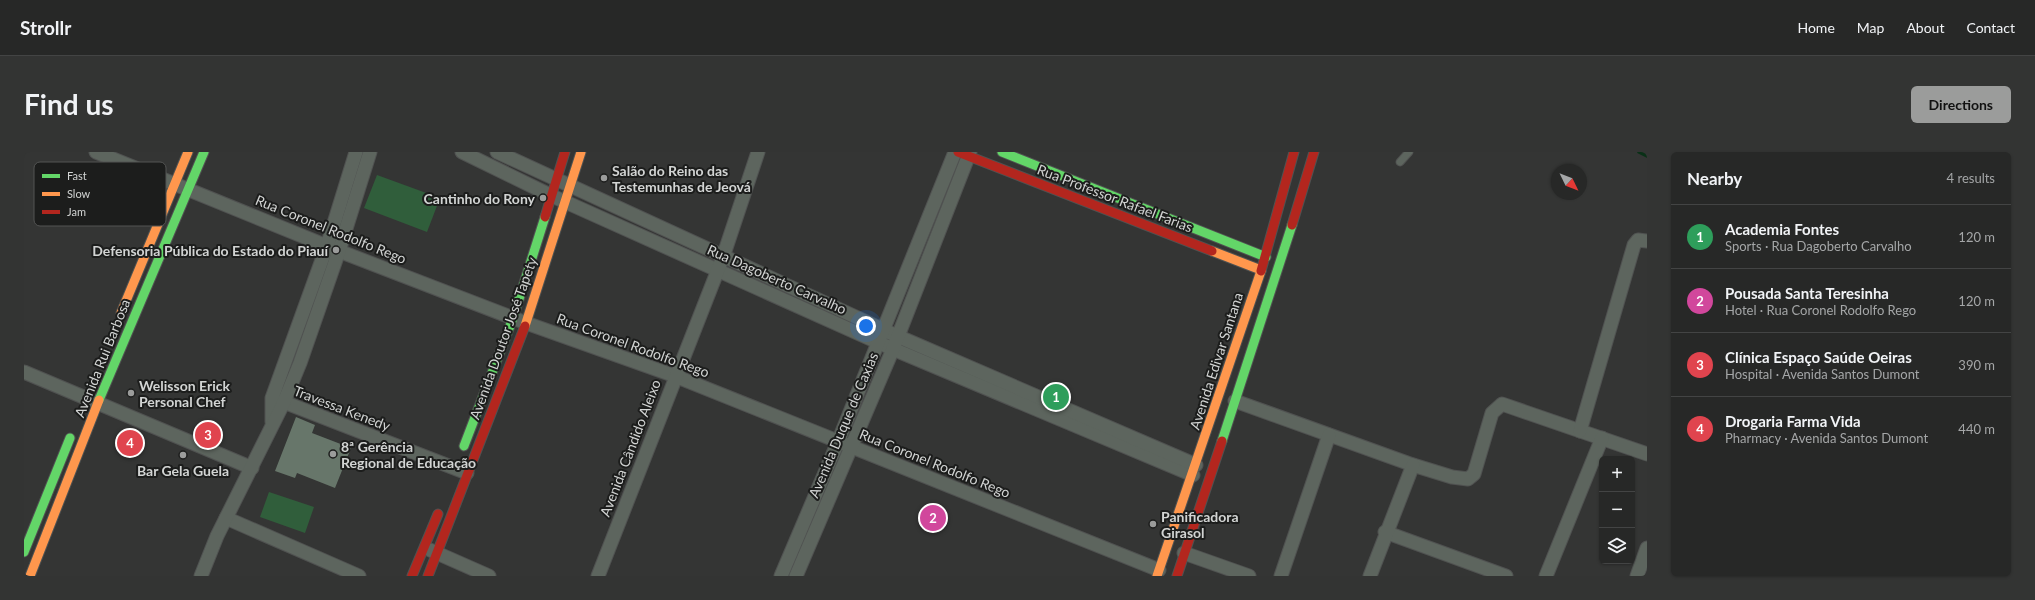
<!DOCTYPE html>
<meta charset="utf-8">
<style>
:root{--surface:#272827;--page:#333433;--text:#f1f3f6;--muted:#a4a6a7;--line:#434444;--accent:#9b9c9b}
body{margin:0;font-family:Lato,sans-serif;background:var(--page);color:var(--text)}
.controls{position:absolute;right:12px;bottom:12px;display:grid;overflow:hidden;border-radius:6px;box-shadow:0 1px 3px #0004}
.controls button{width:36px;height:36px;display:grid;place-items:center;padding:0;border:0;border-bottom:1px solid var(--line);background:var(--surface);color:var(--text);font:20px sans-serif}
.compass{position:absolute;left:1527px;top:12px;width:36px;height:36px;border-radius:50%;background:var(--surface);box-shadow:0 1px 3px #0004;rotate:133deg}
.you{position:absolute;left:842px;top:174px;width:14px;height:14px;margin:-10px;border:3px solid #fff;border-radius:50%;background:#1a73e8;box-shadow:0 0 0 6px #1a73e833}
.badge{display:grid;place-items:center;width:26px;height:26px;border-radius:50%;background:var(--accent);color:#fff;font-size:13px;font-weight:700}
.pin{position:absolute;translate:-50% -50%;border:2px solid #fff;box-shadow:0 1px 4px #0006}
.list{margin:0;padding:0;list-style:none}
h2{display:flex;justify-content:space-between;align-items:center;height:52px;margin:0;padding:0 16px;font-size:17px}
h2 small{font-size:13px;font-weight:400;color:var(--muted)}
.list li{display:grid;grid-template-columns:26px 1fr auto;gap:12px;align-items:center;box-sizing:border-box;height:64px;padding:0 16px;border-top:1px solid var(--line)}
.list b{display:block;font-size:15px;white-space:nowrap}
.list p{margin:0;font-size:13px;white-space:nowrap;color:var(--muted)}
.list em{font-size:13px;font-style:normal;color:var(--muted)}
.icon{flex:none;width:22px;height:22px;fill:none;stroke:currentColor;stroke-width:2;stroke-linecap:round;stroke-linejoin:round}
.map{position:relative;flex:none;width:1623px;height:424px;overflow:hidden;border-radius:6px}
header{display:flex;align-items:center;gap:24px;box-sizing:border-box;height:56px;padding:0 20px;background:var(--surface);border-bottom:1px solid var(--line)}
header strong{font-size:19px}
nav{display:flex;gap:22px;margin-inline-start:auto;font-size:14px}
.intro{display:flex;align-items:center;justify-content:space-between;box-sizing:border-box;height:96px;padding:0 24px}
h1{margin:0;font-size:28px}
.button{padding:10px 18px;border-radius:6px;background:var(--accent);color:#111;font-size:14px;font-weight:700}
main{display:flex;gap:24px;padding:0 24px}
aside{flex:1;background:var(--surface);border-radius:6px;box-shadow:0 1px 3px #0004}
.map>svg:first-child{display:block}
.green{fill:#305e3b}
.lines{fill:none;stroke-linecap:round;stroke-linejoin:round}
.stream{stroke:#093016;stroke-width:3.5}
.building{fill:#67766a}
.lane-casing{stroke:#505251;stroke-width:9}
.street-casing{stroke:#505251;stroke-width:15}
.fast-casing{stroke:#505251;stroke-width:11}
.slow-casing{stroke:#505251;stroke-width:11}
.jam-casing{stroke:#505251;stroke-width:11}
.lane{stroke:#5d655e;stroke-width:7}
.street{stroke:#5d655e;stroke-width:13}
.fast{stroke:#63d668;stroke-width:9}
.slow{stroke:#ff974d;stroke-width:9}
.jam{stroke:#b3261e;stroke-width:9}
.poi-dot{fill:#9b9c9b;stroke:#1c1d1c;stroke-width:1.5}
.labels{text-anchor:middle;dominant-baseline:central;stroke-width:4;stroke-linejoin:round;paint-order:stroke}
.poi-label{font-size:14px;font-weight:bold;fill:#d2d4d3;stroke:#1c1d1c;text-anchor:start}
.street-label{font-size:14px;fill:#d2d4d3;stroke:#1c1d1c}
.key{fill:#1c1d1c;stroke:#535453;stroke-width:1}
.key-label{font-size:11px;fill:#d2d4d3}
</style>
<header>
<strong>Strollr</strong>
<nav><a>Home</a><a>Map</a><a>About</a><a>Contact</a></nav>
</header>
<div class="intro"><h1>Find us</h1><a class="button">Directions</a></div>
<main>
<div class="map">
<svg width="1623" height="424" viewBox="0 0 1623 424">
<rect width="100%" height="100%" fill="#343534"/>
<g class="green">
<path d="M353,23L416,46L403,80L340,56Z"/>
<path d="M245,340L290,355L281,381L236,365Z"/>
</g>
<g class="lines">
<path class="stream" d="M1615,0L1623,4"/>
</g>
<path class="building" d="M272,265L291,273L288,281L327,296L311,336L273,321L271,326L251,319Z"/>
<g class="lines">
<g class="lane-casing">
<path id="lane" d="M1376,10L1385,0"/>
</g>
<g class="street-casing">
<g id="street">
<path d="M72,0L315,99L502,171L651,224L1135,418"/>
<path d="M438,0L526,43L869,197L1169,323"/>
<path d="M473,0L873,184L1172,313"/>
<path d="M0,220L228,316"/>
<path d="M252,247L443,321"/>
<path d="M1211,249L1389,313L1428,325L1444,327L1450,322L1468,261L1478,252L1623,302"/>
<path d="M248,270V246L303,94L332,0"/>
<path d="M1556,279L1610,93L1614,88L1623,89"/>
<path d="M202,366L335,424"/>
<path d="M1361,380L1482,424"/>
<path d="M406,398L465,424"/>
<path d="M1160,401L1225,424"/>
<path d="M177,424L193,384L260,250L276,211L315,99L346,0"/>
<path d="M574,424L699,105L734,0"/>
<path d="M757,424L814,290L931,0"/>
<path d="M772,424L869,197L946,0"/>
<path d="M1257,424L1305,283"/>
<path d="M1346,424L1389,313"/>
<path d="M1522,424L1578,286"/>
<path d="M1613,424L1623,396"/>
</g>
</g>
<g class="fast-casing">
<g id="fast">
<path d="M978,0L1242,105"/>
<path d="M75,248L180,0"/>
<path d="M1198,289L1268,73"/>
<path d="M440,294L489,166L521,65"/>
<path d="M0,400L46,286"/>
</g>
</g>
<g class="slow-casing">
<g id="slow">
<path d="M1188,99L1237,118"/>
<path d="M97,161L164,0"/>
<path d="M501,174L557,0"/>
<path d="M6,424L75,248"/>
<path d="M1133,424L1237,119"/>
</g>
</g>
<g class="jam-casing">
<g id="jam">
<path d="M934,0L1188,99"/>
<path d="M521,65L541,0"/>
<path d="M1268,73L1290,0"/>
<path d="M1237,119L1270,0"/>
<path d="M388,424L414,362"/>
<path d="M404,424L501,174"/>
<path d="M1153,424L1198,289"/>
</g>
</g>
<use href="#lane" class="lane"/>
<use href="#street" class="street"/>
<use href="#fast" class="fast"/>
<use href="#slow" class="slow"/>
<use href="#jam" class="jam"/>
</g>
<g class="poi-dot">
<circle cx="580" cy="26" r="4"/>
<circle cx="519" cy="46" r="4"/>
<circle cx="312" cy="98" r="4"/>
<circle cx="107" cy="241" r="4"/>
<circle cx="309" cy="302" r="4"/>
<circle cx="159" cy="303" r="4"/>
<circle cx="1129" cy="372" r="4"/>
</g>
<g class="labels">
<g class="poi-label">
<text x="588" y="18">Salão do Reino das<tspan x="588" dy="16">Testemunhas de Jeová</tspan></text>
<text x="511" y="46" text-anchor="end">Cantinho do Rony</text>
<text x="304" y="98" text-anchor="end">Defensoria Pública do Estado do Piauí</text>
<text x="115" y="233">Welisson Erick<tspan x="115" dy="16">Personal Chef</tspan></text>
<text x="317" y="294">8ª Gerência<tspan x="317" dy="16">Regional de Educação</tspan></text>
<text x="159" y="318" text-anchor="middle">Bar Gela Guela</text>
<text x="1137" y="364">Panificadora<tspan x="1137" dy="16">Girasol</tspan></text>
</g>
<g class="street-label">
<text transform="translate(1091 46) rotate(21)">Rua Professor Rafael Farias</text>
<text transform="translate(307 77) rotate(22)">Rua Coronel Rodolfo Rego</text>
<text transform="translate(753 127) rotate(24)">Rua Dagoberto Carvalho</text>
<text transform="translate(479 186) rotate(-70)">Avenida Doutor José Tapety</text>
<text transform="translate(609 193) rotate(20)">Rua Coronel Rodolfo Rego</text>
<text transform="translate(78 206) rotate(-68)">Avenida Rui Barbosa</text>
<text transform="translate(1192 209) rotate(-72)">Avenida Edivar Santana</text>
<text transform="translate(318 256) rotate(21)">Travessa Kenedy</text>
<text transform="translate(819 273) rotate(-67)">Avenida Duque de Caxias</text>
<text transform="translate(606 296) rotate(-69)">Avenida Cândido Aleixo</text>
<text transform="translate(911 311) rotate(22)">Rua Coronel Rodolfo Rego</text>
</g>
</g>
<rect x="10" y="10" width="132" height="64" rx="6" class="key"/>
<rect x="18" y="22" width="18" height="4" fill="#63d668"/>
<rect x="18" y="40" width="18" height="4" fill="#ff974d"/>
<rect x="18" y="58" width="18" height="4" fill="#b3261e"/>
<g class="key-label">
<text x="43" y="28">Fast</text>
<text x="43" y="46">Slow</text>
<text x="43" y="64">Jam</text>
</g>
</svg>
<div class="controls">
<button>+</button>
<button>−</button>
<button><svg class="icon" aria-label="layers" viewBox="0 0 24 24"><path d="M12 4l9 5-9 5-9-5zM3 14l9 5 9-5"/></svg></button>
</div>
<svg class="compass" viewBox="-18 -18 36 36"><path d="M0-13l5 13h-10z" fill="#e53935"/><path d="M0 13l5-13h-10z" fill="#a4a6a7"/></svg>
<div class="you"></div>
<div class="pin badge" style="left:1032px;top:245px;background:#2e9e5b">1</div>
<div class="pin badge" style="left:909px;top:366px;background:#d1479c">2</div>
<div class="pin badge" style="left:184px;top:283px;background:#e0444e">3</div>
<div class="pin badge" style="left:106px;top:291px;background:#e0444e">4</div>
</div>
<aside>
<h2>Nearby<small>4 results</small></h2>
<ul class="list">
<li><span class="badge" style="background:#2e9e5b">1</span><div><b>Academia Fontes</b><p>Sports · Rua Dagoberto Carvalho</p></div><em>120 m</em></li>
<li><span class="badge" style="background:#d1479c">2</span><div><b>Pousada Santa Teresinha</b><p>Hotel · Rua Coronel Rodolfo Rego</p></div><em>120 m</em></li>
<li><span class="badge" style="background:#e0444e">3</span><div><b>Clínica Espaço Saúde Oeiras</b><p>Hospital · Avenida Santos Dumont</p></div><em>390 m</em></li>
<li><span class="badge" style="background:#e0444e">4</span><div><b>Drogaria Farma Vida</b><p>Pharmacy · Avenida Santos Dumont</p></div><em>440 m</em></li>
</ul>
</aside>
</main>
